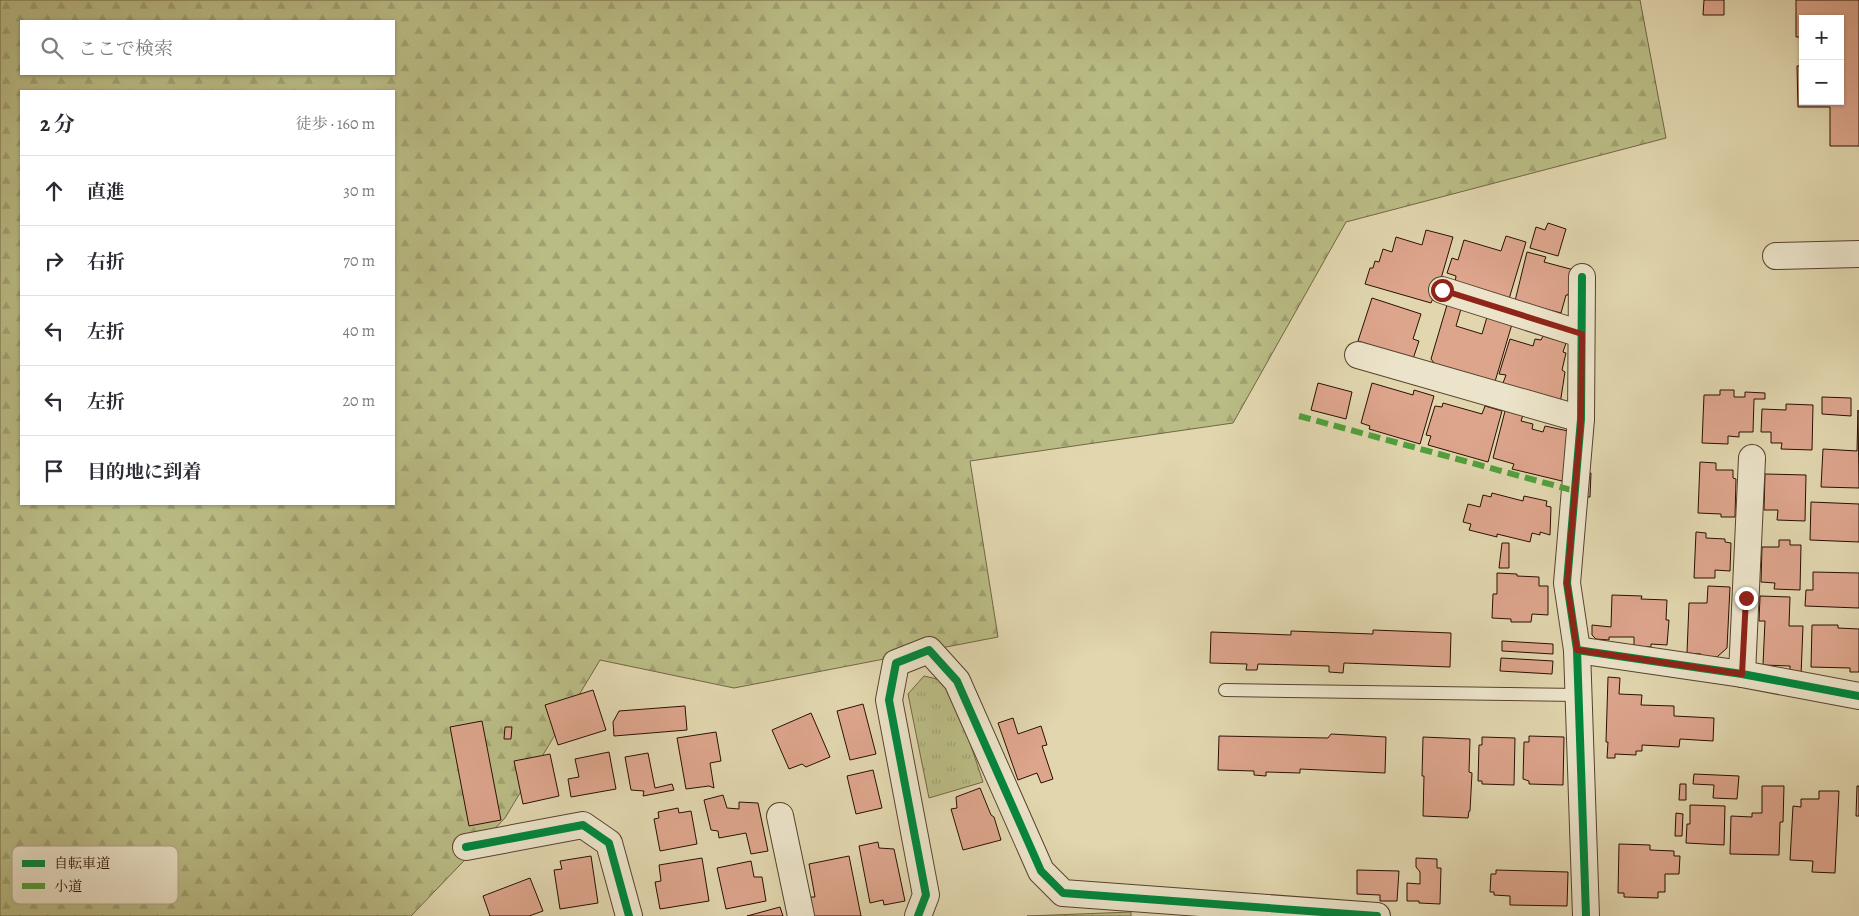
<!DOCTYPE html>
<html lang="ja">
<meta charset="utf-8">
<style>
:root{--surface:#fff;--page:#f2f2f3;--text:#2b2b33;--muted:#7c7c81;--line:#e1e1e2}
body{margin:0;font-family:Alegreya,"Noto Serif JP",serif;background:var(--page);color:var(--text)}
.controls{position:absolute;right:15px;top:15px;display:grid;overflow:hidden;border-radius:0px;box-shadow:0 1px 4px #0004}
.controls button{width:45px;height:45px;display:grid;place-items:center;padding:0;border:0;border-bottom:1px solid var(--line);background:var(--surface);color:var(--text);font:25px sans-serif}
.stop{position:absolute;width:15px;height:15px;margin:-11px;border:4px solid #8f2418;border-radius:50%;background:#fff}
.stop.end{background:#8f2418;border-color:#fff;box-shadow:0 1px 5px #0008}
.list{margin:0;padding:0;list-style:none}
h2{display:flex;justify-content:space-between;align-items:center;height:65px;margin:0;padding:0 20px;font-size:21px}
h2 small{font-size:16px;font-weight:400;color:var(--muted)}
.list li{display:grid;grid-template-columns:32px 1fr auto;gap:15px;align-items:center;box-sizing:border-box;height:70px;padding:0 20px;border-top:1px solid var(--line)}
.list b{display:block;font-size:19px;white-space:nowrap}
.list em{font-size:16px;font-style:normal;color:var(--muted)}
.icon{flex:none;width:28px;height:28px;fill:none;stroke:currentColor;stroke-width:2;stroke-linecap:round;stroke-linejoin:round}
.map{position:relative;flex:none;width:1859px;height:916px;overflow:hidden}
.search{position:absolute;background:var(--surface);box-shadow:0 1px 4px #0004;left:20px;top:20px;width:375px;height:55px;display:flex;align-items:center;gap:12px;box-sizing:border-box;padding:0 18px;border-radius:0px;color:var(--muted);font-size:19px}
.panel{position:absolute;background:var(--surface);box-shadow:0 1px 4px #0004;left:20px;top:90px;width:375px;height:415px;border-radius:0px}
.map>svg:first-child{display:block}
.forest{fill:url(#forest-firs);stroke:#726644;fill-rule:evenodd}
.park{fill:url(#park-tufts);stroke:#726644}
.building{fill:#dda58c;stroke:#2a1002}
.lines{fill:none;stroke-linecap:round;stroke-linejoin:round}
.service-casing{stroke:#58422d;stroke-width:14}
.minor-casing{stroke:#58422d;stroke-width:28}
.service{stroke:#ece4ca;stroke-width:12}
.minor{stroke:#ece4ca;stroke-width:26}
.quiet{stroke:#51a03d;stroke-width:6;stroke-dasharray:12 6;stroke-linecap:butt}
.cycleway-casing{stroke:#ece4ca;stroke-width:11}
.cycleway{stroke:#00873e;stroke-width:8}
.route{stroke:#8f2418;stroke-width:6}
.key{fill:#ece4ca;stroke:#b2a48e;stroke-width:1}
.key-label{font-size:14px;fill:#2a1002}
</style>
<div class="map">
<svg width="1859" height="916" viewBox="0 0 1859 916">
<defs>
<pattern id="forest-firs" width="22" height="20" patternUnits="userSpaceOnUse" patternTransform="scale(1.25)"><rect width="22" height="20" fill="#babc85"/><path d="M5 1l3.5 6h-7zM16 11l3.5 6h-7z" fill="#a0a171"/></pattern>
<pattern id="park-tufts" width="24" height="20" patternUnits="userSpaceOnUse" patternTransform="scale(1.25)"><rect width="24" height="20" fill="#babc85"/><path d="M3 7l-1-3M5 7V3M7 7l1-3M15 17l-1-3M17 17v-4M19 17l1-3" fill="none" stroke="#a0a171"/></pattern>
</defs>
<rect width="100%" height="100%" fill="#e1d6ae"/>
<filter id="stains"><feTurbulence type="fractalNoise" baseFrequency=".004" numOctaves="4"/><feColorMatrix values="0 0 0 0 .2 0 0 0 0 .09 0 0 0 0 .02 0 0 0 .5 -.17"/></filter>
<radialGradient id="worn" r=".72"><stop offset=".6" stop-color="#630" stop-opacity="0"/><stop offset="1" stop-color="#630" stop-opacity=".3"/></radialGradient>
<g class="forest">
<path d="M0,0H1640L1666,138L1346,222L1233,423L970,461L998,637L734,688L600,660L505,818L411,916H0ZM21,21H394V74H21ZM21,91H394V504H21Z"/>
<path d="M1131,912V916H1027Z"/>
</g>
<path class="park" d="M924,676L950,682L983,782L929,798L908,694Z"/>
<g class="building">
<path d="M1704,0H1724V15H1703Z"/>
<path d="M1796,0H1859V146H1830V107H1798L1797,66H1803V101H1840V19H1803V37H1796Z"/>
<path d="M1548,223L1566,229L1558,256L1530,248L1536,227L1545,230Z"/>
<path d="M1426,230L1453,237L1440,282L1431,303L1365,284L1370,268H1373L1375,261L1379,262L1383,249L1392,252L1396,237L1422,245Z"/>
<path d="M1506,236L1526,242L1509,299L1455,283L1456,276L1447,273L1452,258L1458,260L1464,240L1501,251Z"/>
<path d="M1527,252L1546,257L1544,262L1574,270L1568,295H1566L1561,313L1515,301Z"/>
<path d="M1372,298L1421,314L1413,339L1419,341L1413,359L1358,341Z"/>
<path d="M1447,305L1461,309L1456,326L1482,334L1487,317L1512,324L1494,385L1437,367L1431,359Z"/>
<path d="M1543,336L1566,343L1563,352L1566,353L1562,370L1565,372L1560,404L1503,383L1506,375L1499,374L1510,339L1533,346L1535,339L1541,340Z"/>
<path d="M1318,383L1352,392L1346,419L1311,410Z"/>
<path d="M1372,383L1413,395L1414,390L1434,396L1420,444L1369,429L1370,426L1361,423Z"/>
<path d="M1720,390H1734V397H1745V392L1765,393V399H1754L1753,432H1739V437L1728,436V444L1702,443L1704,395H1720Z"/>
<path d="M1822,397L1851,398V416L1822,414Z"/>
<path d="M1443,403L1482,414L1485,406L1502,411L1488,462L1428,445L1431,436L1426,435L1435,406L1442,407Z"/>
<path d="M1786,404L1813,405L1812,450L1781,449L1782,443H1771V432H1761L1762,409L1786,410Z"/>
<path d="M1858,410L1859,488L1821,487L1823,449L1857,451Z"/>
<path d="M1505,411L1523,415L1521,421L1533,424L1532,429L1543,432L1545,426L1568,431L1571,447L1562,481L1512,469L1514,464L1493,458Z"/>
<path d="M1700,462L1716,463V470H1733V478L1736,479L1735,517H1721V514L1698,513Z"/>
<path d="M1586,473H1591L1590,497H1585Z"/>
<path d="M1765,474L1806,475L1805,521L1777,520L1778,510H1764Z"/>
<path d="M1492,493L1523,501L1524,496L1547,501L1546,506L1551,507L1550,535L1540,532V535L1532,533L1530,542L1497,534V537L1469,530L1471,524L1463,522L1468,504L1480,507L1483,495L1491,497Z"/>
<path d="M1811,502L1859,504V542L1810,540Z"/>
<path d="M1696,532L1706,533V538L1725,539V542L1731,543L1730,571L1715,570V578H1694Z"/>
<path d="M1779,540H1790V545H1801L1800,590L1774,589L1775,583L1761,582L1762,547H1779Z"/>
<path d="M1502,543H1509V568H1499Z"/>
<path d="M1813,572L1859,573V608L1805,606L1806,590H1813Z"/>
<path d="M1497,573L1517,574V576L1539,577V586H1548V615L1532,614L1531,622H1511V619L1492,618L1493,594H1497Z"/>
<path d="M1708,586L1730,587L1727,648L1717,657H1701V654L1687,653L1689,603H1707Z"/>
<path d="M1612,595L1642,596L1641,599L1667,600L1666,620H1669L1667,645L1651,644V647L1634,646V637H1609V640L1596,639L1592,635V625L1611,627Z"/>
<path d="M1760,596L1790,597L1789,626H1803L1801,676H1790V666L1763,665L1765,621H1759Z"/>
<path d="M1812,625H1838V628L1859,629V672H1850V668L1811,667Z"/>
<path d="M1373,630L1451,633L1450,667L1344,663L1343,673L1329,672V666L1258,664L1257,670H1246L1247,664L1210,663L1211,632L1291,635V631L1373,634Z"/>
<path d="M1502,641L1553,644V654L1502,651Z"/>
<path d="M1501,658L1553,661L1552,674L1500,671Z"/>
<path d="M1608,677L1620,678L1619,694L1642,695L1641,705L1674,706V716L1714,718L1713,741L1680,739L1679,747L1642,745V751H1636V755L1615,754V758H1607L1608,742H1606Z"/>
<path d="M593,690L606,730L558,745L545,705Z"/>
<path d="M863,704L876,754L850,760L837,711Z"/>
<path d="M685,706L687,730L614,736L613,722L619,711Z"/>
<path d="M811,713L830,757L806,767L802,764L789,769L772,730Z"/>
<path d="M1013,718L1018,734L1041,726L1047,745L1042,746L1053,779L1041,783L1037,773L1018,780L998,723Z"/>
<path d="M482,721L501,820L469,826L450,727Z"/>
<path d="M505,727H512L511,739H504Z"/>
<path d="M716,732L721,761L710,763L714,788L709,786L686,789L677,738Z"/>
<path d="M1331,734L1386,737L1385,773L1300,769V773L1266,772V776L1254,775V771L1218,770L1219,736L1328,738Z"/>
<path d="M1529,736L1564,737L1563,785L1529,784V781L1523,779L1524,742H1529Z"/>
<path d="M1423,737L1470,739L1469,772L1472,773L1470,811H1469L1468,818L1423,816L1424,776H1422Z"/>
<path d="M1482,737L1515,738L1514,785L1482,784V781H1478L1479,745H1482Z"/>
<path d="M609,752L616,789L571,797L568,779L579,777L575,759Z"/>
<path d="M648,753L655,788L672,784L674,790L643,796L644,791L631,790L625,757Z"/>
<path d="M550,754L559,796L523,804L514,761Z"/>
<path d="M873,770L882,808L856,814L847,776Z"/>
<path d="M1694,774L1739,776L1737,799L1713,798L1714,785L1693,784Z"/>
<path d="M1680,784H1686V800H1679Z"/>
<path d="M1762,786H1784L1783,822H1780L1779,855L1730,854L1731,816L1752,817V813H1762Z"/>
<path d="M1857,786H1859V816H1856Z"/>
<path d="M980,788L991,815L994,817L1001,840L963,850L951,809L957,808L956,797Z"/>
<path d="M1819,791H1839L1835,873L1812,872L1813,861L1790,860L1793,806L1801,807V799H1819Z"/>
<path d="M723,795L727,808L739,809V802L758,803L768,851L751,854L746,833L719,838L718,831L711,830L704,800Z"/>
<path d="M1690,805L1725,806L1724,845L1686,843L1687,824H1690Z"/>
<path d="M678,808L679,813L691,811L697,844L660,851L654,819L659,818L658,812Z"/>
<path d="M1676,813L1683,814L1682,836H1675Z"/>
<path d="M878,842L879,848L894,849L905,901L884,905L883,900L870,903L859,846Z"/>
<path d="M1619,844L1650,845V850L1674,851V856H1680L1679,874H1665V892H1658V898L1624,897V893H1618Z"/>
<path d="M591,856L598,903L560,909L554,870L562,869L560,861Z"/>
<path d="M849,856L861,916H813L810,897H815L809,864Z"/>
<path d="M702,858L709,901L660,909L655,882L661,881L659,865Z"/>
<path d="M1416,858L1437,859V868H1441L1440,904L1419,903V901H1407V883L1420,884V872L1416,867Z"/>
<path d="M751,861L754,877H762L766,901L726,909L717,868Z"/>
<path d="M1357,870L1399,871L1397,901H1380V895L1357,894Z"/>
<path d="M1496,870L1568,872L1567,906L1510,905V896L1494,895V892H1490L1491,874H1496Z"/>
<path d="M530,878L543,911L529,916H490L483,896Z"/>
<path d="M780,907L783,916H747Z"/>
</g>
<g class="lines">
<g class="service-casing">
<path id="service" d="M1225,690L1578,695"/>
</g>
<g class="minor-casing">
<g id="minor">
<path d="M1776,256L1859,254"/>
<path d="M1442,290L1581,334"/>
<path d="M1358,355L1581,419"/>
<path d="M1577,650L1567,583L1581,419L1582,277"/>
<path d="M1742,674L1752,458"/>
<path d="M780,816L801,916"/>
<path d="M466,847L583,825L609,843L629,916"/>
<path d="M918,916L926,895L889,700L896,663L929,650L957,681L1041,871L1063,893L1377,916"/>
<path d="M1586,916L1577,650L1742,674L1859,696"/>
</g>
</g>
<use href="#service" class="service"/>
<use href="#minor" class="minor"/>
<path class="quiet" d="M1299,416L1575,491"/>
<g class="cycleway-casing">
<g id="cycleway">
<path d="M1577,650L1567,583L1581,419L1582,277"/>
<path d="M466,847L583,825L609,843L629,916"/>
<path d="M918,916L926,895L889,700L896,663L929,650L957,681L1041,871L1063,893L1377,916"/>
<path d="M1586,916L1577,650L1742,674L1859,696"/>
</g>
</g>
<use href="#cycleway" class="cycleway"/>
</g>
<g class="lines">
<path class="route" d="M1442,290L1582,334L1581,419L1567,583L1577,650L1742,674L1746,598"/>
</g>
<rect x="12" y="846" width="166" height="58" rx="8" class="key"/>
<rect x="22" y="860" width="23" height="7" fill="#00873e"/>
<rect x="22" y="883" width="23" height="6" fill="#51a03d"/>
<g class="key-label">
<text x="54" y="868">自転車道</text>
<text x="54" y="891">小道</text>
</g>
<rect width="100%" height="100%" filter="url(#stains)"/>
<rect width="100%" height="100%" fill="url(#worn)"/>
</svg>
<div class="controls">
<button>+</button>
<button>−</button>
</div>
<div class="stop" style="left:1442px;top:290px"></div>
<div class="stop end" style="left:1746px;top:598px"></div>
<div class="search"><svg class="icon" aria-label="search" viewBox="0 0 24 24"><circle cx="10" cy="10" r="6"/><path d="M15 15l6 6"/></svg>ここで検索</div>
<section class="panel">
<h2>2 分<small>徒歩 · 160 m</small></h2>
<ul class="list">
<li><svg class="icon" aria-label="ahead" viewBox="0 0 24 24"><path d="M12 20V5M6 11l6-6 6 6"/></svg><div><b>直進</b></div><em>30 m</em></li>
<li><svg class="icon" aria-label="right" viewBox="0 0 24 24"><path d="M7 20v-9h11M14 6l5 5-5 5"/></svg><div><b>右折</b></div><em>70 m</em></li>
<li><svg class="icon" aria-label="left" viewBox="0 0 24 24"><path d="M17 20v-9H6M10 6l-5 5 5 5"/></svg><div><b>左折</b></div><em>40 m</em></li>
<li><svg class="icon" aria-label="left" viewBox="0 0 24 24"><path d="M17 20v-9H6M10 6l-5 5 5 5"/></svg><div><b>左折</b></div><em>20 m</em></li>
<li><svg class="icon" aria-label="arrive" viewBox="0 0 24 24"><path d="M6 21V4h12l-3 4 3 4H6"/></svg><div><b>目的地に到着</b></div></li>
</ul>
</section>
</div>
